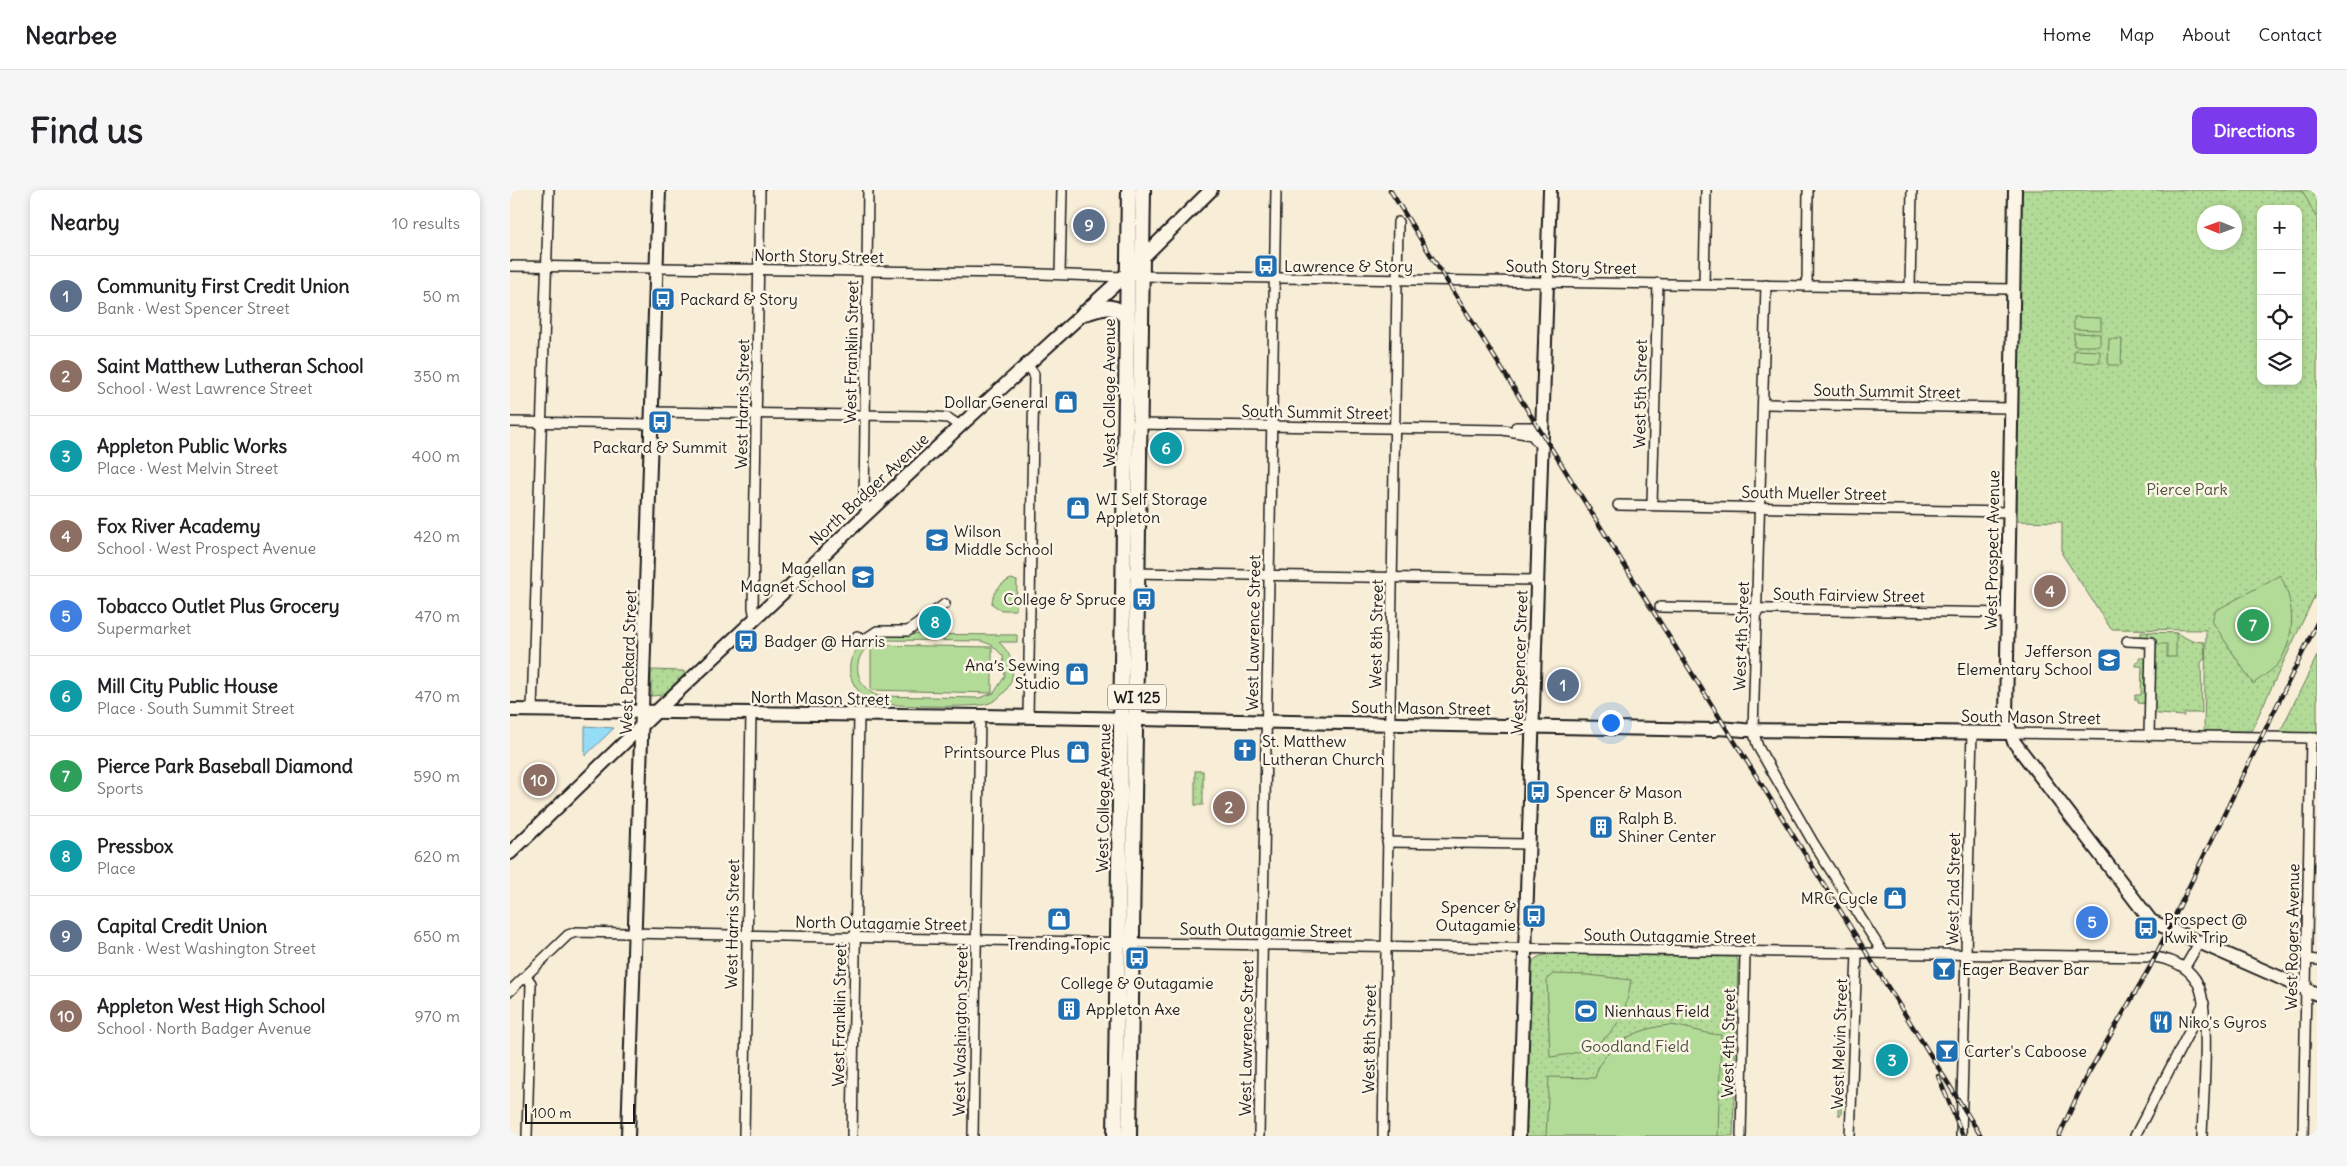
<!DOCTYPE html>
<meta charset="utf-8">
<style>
:root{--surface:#fff;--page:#f6f6f6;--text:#202124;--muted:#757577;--line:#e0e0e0;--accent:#7c3aed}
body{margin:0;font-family:Delius,sans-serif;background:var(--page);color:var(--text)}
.controls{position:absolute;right:15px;top:15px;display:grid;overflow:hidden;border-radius:10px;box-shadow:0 2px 8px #0003}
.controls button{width:45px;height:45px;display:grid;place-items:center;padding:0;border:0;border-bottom:1px solid var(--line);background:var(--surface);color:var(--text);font:25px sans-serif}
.compass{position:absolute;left:1687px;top:15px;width:45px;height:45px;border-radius:50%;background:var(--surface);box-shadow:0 2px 8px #0003;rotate:271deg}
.scale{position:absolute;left:15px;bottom:12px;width:110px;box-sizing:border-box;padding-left:5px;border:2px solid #1c1c1c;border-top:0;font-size:14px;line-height:18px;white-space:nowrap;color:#1c1c1c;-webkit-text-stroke:4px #fcf5e5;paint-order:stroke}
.you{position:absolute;left:1100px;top:532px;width:18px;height:18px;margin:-12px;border:4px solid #fff;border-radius:50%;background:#1a73e8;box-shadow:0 0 0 8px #1a73e833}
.badge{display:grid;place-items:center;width:32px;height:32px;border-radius:50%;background:var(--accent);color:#fff;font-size:16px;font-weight:700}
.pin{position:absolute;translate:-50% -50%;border:2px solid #fff;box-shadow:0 1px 5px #0006}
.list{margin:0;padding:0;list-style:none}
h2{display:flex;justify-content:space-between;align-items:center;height:65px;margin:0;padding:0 20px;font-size:21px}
h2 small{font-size:16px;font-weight:400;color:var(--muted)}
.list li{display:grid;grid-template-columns:32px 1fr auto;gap:15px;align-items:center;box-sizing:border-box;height:80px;padding:0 20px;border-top:1px solid var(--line)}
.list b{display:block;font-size:19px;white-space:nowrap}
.list p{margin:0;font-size:16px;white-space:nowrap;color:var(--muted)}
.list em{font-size:16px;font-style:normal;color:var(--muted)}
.icon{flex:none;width:28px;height:28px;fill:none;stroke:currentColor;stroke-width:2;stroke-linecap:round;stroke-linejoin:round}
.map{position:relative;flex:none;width:1807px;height:946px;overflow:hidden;border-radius:10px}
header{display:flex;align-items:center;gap:30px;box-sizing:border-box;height:70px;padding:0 25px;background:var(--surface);border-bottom:1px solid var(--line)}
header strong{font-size:24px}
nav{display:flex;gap:28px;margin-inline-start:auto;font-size:18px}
.intro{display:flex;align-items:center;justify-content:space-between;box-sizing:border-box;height:120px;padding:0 30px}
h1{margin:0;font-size:35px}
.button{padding:12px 22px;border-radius:10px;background:var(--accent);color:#fff;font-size:18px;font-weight:700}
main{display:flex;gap:30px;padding:0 30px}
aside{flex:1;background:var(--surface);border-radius:10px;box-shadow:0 2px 8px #0003}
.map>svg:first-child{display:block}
.forest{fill:url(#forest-crowns);stroke:#687c5a}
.park{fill:url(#park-dots);stroke:#687c5a;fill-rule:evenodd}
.pitch{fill:#b3db98;stroke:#687c5a;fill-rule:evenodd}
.water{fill:#95dcf7;stroke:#658f9f}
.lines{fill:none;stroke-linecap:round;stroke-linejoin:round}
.street-casing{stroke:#1c1c1c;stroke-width:12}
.secondary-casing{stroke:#1c1c1c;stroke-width:16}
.primary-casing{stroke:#1c1c1c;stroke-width:18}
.street{stroke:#fcf5e5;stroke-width:9}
.secondary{stroke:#fcf5e5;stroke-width:12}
.primary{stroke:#fcf5e5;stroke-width:14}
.rail-casing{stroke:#1c1c1c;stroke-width:4.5}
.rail{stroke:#fcf5e5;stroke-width:2.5;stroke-dasharray:8;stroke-linecap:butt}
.labels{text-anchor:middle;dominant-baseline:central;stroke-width:5;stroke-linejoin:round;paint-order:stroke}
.shield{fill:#fcf5e5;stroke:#5f5d58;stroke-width:1}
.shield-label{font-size:15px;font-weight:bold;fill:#1c1c1c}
.street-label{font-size:16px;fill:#1c1c1c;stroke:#fcf5e5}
.poi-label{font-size:16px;fill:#1c1c1c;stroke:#fcf5e5;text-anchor:start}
.park-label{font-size:16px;fill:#495541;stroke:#fcf5e5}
</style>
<header>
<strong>Nearbee</strong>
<nav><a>Home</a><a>Map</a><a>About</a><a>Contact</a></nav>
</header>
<div class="intro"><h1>Find us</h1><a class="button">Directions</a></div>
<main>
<aside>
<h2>Nearby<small>10 results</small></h2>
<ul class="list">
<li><span class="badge" style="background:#5c6f8a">1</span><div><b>Community First Credit Union</b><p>Bank · West Spencer Street</p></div><em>50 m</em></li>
<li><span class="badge" style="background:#8d6e63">2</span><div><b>Saint Matthew Lutheran School</b><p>School · West Lawrence Street</p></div><em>350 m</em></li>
<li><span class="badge" style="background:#0f9aa8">3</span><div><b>Appleton Public Works</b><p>Place · West Melvin Street</p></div><em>400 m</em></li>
<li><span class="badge" style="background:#8d6e63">4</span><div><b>Fox River Academy</b><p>School · West Prospect Avenue</p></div><em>420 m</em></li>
<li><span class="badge" style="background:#3f7fe0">5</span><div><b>Tobacco Outlet Plus Grocery</b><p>Supermarket</p></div><em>470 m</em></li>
<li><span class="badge" style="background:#0f9aa8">6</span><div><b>Mill City Public House</b><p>Place · South Summit Street</p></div><em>470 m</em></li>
<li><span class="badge" style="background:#2e9e5b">7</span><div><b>Pierce Park Baseball Diamond</b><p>Sports</p></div><em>590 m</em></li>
<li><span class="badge" style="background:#0f9aa8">8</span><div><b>Pressbox</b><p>Place</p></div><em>620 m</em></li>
<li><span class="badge" style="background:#5c6f8a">9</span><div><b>Capital Credit Union</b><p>Bank · West Washington Street</p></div><em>650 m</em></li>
<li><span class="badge" style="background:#8d6e63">10</span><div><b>Appleton West High School</b><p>School · North Badger Avenue</p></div><em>970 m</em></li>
</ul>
</aside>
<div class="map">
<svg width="1807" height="946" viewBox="0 0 1807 946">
<defs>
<pattern id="forest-crowns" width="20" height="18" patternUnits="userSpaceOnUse" patternTransform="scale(1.25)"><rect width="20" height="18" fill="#b3db98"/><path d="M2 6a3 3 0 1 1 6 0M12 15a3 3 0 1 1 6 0" fill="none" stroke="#99bb82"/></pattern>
<pattern id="park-dots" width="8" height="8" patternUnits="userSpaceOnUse" patternTransform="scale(1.25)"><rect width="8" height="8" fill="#b3db98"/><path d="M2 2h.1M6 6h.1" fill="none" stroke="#99bb82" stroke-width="1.8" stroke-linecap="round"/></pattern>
</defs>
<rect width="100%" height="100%" fill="#f8edd6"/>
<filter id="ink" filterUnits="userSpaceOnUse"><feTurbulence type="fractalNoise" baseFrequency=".02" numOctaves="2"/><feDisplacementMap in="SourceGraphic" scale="10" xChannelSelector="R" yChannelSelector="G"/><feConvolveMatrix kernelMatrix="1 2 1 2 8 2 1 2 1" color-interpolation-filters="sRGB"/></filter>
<g filter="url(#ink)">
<path class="forest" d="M1772,0H1807V65L1788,19Z"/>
<g class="park">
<path d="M1510,0H1792L1807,29V401L1741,541H1694L1696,440L1601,439L1552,364V332L1505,331ZM1751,19H1788V191H1751ZM1694,22H1724V52H1694Z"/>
<path d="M1631,442L1666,443L1682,451L1694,452L1695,469L1691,472L1692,523H1675L1674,526L1637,523V514L1628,513V510H1625V505H1631L1632,476H1626V472H1629V468H1637L1638,459L1631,458Z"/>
<path d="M1807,466V543L1770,542Z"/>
<path d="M141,480L173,481L176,483L153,505L141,506Z"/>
<rect x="685" y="581" width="8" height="34"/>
<path d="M1041,764L1226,767L1228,771L1223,946H1014L1021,778C1023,766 1030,766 1041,764Z"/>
<path d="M1330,857H1333L1331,925H1328Z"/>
</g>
<g class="pitch">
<path d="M1564,127L1591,128V140L1564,139Z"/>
<path d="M1564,143L1590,144V156H1564Z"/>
<path d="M1599,149H1612L1611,175H1598Z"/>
<path d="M1564,160L1590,161V173L1564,172Z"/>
<path d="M1770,385C1784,411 1786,441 1772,468C1766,479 1753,486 1743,494L1702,431L1705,421Z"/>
<path d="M501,389L507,391L506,420H491L482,414C482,402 490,394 501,389Z"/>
<path d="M1638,442L1666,443V467H1657V454H1637Z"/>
<path d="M376,444L507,445V452H489C499,462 505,472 502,487C500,499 489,510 477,514C463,518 382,516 365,513C326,494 334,450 376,444ZM375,450L471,451L482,455L493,466L495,486L484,503L469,508L368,506C338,494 342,454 375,450Z"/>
<path d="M361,455L482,457V503L361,500Z"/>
<path d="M1043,784L1078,785L1121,790C1114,842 1091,862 1040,867L1037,789Z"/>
<path d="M1160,835C1178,837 1194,844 1211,845L1208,946H1036L1039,887L1085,888C1093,854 1128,838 1160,835Z"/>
</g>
<path class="water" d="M75,536L104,538L75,566Z"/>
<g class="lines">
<g class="street-casing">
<g id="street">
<path d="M0,76L503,83L615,87"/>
<path d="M550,84L552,0"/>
<path d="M628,86L1502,99"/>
<path d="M1194,94L1196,0"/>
<path d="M1256,95L1243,540L1248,557L1304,654L1373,763"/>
<path d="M1297,96L1298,0"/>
<path d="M1400,98L1402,0"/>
<path d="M517,174L524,184L518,527"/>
<path d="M1253,214L1501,218"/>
<path d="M142,222L413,226L438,228L450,236"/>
<path d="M0,232L142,234"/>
<path d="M626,234L993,240L1022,245L1031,257"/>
<path d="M1006,237H1022L1032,241"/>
<path d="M1108,315L1499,322"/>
<path d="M1142,315L1148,93"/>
<path d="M358,323L354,312L358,0"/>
<path d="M622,383L1028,390"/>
<path d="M1150,417L1497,423"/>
<path d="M245,429L243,417L250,0"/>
<path d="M347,446L352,451L367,441H398L435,414"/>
<path d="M1617,451L1641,452L1639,546"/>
<path d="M22,520L39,0"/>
<path d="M1500,543L1807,548"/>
<path d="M877,652L1019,654"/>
<path d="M1797,769L1807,770"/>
<path d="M1675,777L1689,753"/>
<path d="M16,786L21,793L17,946"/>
<path d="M0,801L58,745L66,742L631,753L1645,767C1663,770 1680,777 1688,794C1701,819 1693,913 1692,946"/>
<path d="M234,946L241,523"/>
<path d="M342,946L349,524"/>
<path d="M463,946L470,526"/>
<path d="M749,946L766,0"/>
<path d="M873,946L888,32"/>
<path d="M1231,946L1235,761"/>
<path d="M1340,946L1347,763"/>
<path d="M1451,946L1462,542"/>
<path d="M1625,946L1694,813"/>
<path d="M1793,946L1801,548"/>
</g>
</g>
<g class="secondary-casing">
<g id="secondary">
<path d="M1505,0L1496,527L1504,552L1641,731L1807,804"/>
<path d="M0,520L470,526L1204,540L1208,538L1234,540L1500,543"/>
<path d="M0,663L146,522L450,236L613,87L701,0"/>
<path d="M118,946L149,0"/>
<path d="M1009,946L1040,0"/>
</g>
</g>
<g class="primary-casing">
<g id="primary">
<path d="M574,123C590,119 605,111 616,128"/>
<path d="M605,946L619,0"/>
<path d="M619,946L633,0"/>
</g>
</g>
<use href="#street" class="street"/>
<use href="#secondary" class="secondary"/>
<use href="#primary" class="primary"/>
<g class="rail-casing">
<g id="rail">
<path d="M880,0L1471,946"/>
<path d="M1428,886L1453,946"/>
<path d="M1549,946L1575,889L1640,777L1807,433"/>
</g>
</g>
<use href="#rail" class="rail"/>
</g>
</g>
<defs>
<g id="bus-square" transform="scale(1.25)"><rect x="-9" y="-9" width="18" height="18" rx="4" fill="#1f6fb2" stroke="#fcf5e5"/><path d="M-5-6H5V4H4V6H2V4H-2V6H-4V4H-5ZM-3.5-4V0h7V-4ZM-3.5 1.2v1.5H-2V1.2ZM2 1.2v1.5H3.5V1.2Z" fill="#fff"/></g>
<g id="shop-square" transform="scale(1.25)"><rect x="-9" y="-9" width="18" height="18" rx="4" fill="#1f6fb2" stroke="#fcf5e5"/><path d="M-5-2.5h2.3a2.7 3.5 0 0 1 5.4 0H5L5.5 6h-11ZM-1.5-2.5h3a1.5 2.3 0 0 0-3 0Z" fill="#fff"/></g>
<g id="school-square" transform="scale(1.25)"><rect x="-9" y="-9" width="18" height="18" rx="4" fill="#1f6fb2" stroke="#fcf5e5"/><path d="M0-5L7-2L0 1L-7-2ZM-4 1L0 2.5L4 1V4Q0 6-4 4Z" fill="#fff"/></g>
<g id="church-square" transform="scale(1.25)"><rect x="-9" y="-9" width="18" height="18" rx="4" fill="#1f6fb2" stroke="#fcf5e5"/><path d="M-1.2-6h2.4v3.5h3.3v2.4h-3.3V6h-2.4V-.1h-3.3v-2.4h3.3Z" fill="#fff"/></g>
<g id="building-square" transform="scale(1.25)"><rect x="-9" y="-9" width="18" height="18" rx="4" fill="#1f6fb2" stroke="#fcf5e5"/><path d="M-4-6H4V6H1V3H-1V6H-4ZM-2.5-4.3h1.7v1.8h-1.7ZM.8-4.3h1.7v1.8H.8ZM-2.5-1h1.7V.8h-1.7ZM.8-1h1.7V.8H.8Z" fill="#fff"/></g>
<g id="bar-square" transform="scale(1.25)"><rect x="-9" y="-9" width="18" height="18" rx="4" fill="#1f6fb2" stroke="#fcf5e5"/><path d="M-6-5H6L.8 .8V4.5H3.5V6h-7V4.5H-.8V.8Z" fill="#fff"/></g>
<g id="stadium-square" transform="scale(1.25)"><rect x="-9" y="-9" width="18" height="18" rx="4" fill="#1f6fb2" stroke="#fcf5e5"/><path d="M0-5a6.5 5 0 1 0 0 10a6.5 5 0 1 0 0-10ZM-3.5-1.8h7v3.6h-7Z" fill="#fff"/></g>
<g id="restaurant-square" transform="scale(1.25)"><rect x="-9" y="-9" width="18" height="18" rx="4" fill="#1f6fb2" stroke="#fcf5e5"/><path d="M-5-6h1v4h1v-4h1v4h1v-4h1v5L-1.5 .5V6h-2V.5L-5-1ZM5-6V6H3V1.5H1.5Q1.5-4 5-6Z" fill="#fff"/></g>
</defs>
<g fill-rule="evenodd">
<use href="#bus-square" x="756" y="76"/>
<use href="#bus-square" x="153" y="109"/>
<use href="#shop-square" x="556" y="212"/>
<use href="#bus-square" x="150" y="232"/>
<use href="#shop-square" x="568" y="318"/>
<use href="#school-square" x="427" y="350"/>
<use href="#school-square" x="353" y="387"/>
<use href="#bus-square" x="634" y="409"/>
<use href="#bus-square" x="236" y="451"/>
<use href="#school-square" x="1599" y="470"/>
<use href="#shop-square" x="567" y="484"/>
<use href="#church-square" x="735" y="560"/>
<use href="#shop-square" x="568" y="562"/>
<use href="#bus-square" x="1028" y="602"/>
<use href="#building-square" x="1091" y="637"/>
<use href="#shop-square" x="1385" y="708"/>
<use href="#bus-square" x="1024" y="726"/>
<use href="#shop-square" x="549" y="729"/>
<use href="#bus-square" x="1636" y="738"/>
<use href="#bus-square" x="627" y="768"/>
<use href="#bar-square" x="1434" y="779"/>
<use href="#building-square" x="559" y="819"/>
<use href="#stadium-square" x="1076" y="821"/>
<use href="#restaurant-square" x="1651" y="832"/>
<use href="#bar-square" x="1437" y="861"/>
</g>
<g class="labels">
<rect class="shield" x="598" y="494.5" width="58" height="25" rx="4"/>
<g class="shield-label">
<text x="627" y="507">WI 125</text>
</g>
<g class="street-label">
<text transform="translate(309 66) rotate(1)">North Story Street</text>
<text transform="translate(1061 77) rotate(1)">South Story Street</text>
<text transform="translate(341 162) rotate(-89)">West Franklin Street</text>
<text transform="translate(1377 201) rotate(1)">South Summit Street</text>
<text transform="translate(599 203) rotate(-90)">West College Avenue</text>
<text transform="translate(1130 204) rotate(-89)">West 5th Street</text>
<text transform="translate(232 214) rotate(-89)">West Harris Street</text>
<text transform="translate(805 222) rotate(1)">South Summit Street</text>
<text transform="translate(359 299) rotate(-43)">North Badger Avenue</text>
<text transform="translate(1304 303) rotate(1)">South Mueller Street</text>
<text transform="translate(1482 360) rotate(-89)">West Prospect Avenue</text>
<text transform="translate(1339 405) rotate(1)">South Fairview Street</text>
<text transform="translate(743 443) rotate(-89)">West Lawrence Street</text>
<text transform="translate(866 444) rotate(-89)">West 8th Street</text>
<text transform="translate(1231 446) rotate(-88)">West 4th Street</text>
<text transform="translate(118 472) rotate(-88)">West Packard Street</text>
<text transform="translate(1009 472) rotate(-88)">West Spencer Street</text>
<text transform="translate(310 508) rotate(1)">North Mason Street</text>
<text transform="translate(911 518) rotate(1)">South Mason Street</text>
<text transform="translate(1521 527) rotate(1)">South Mason Street</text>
<text transform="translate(593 608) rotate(-89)">West College Avenue</text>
<text transform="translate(1443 699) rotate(-89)">West 2nd Street</text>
<text transform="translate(371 733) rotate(1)">North Outagamie Street</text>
<text transform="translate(222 734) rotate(-89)">West Harris Street</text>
<text transform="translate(756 740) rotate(1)">South Outagamie Street</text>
<text transform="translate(1160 746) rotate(1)">South Outagamie Street</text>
<text transform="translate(1782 747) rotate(-89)">West Rogers Avenue</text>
<text transform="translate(329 825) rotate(-89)">West Franklin Street</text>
<text transform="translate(450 841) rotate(-89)">West Washington Street</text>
<text transform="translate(736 848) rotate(-89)">West Lawrence Street</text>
<text transform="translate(859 849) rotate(-89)">West 8th Street</text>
<text transform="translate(1218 853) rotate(-89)">West 4th Street</text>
<text transform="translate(1329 854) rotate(-88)">West Melvin Street</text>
</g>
<g class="poi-label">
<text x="774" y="76">Lawrence &amp; Story</text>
<text x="170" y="109">Packard &amp; Story</text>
<text x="538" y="212" text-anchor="end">Dollar General</text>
<text x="150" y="257" text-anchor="middle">Packard &amp; Summit</text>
<text x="586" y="309">WI Self Storage<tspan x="586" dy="18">Appleton</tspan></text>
<text x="444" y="341">Wilson<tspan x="444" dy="18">Middle School</tspan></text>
<text x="336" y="378" text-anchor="end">Magellan<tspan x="336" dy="18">Magnet School</tspan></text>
<text x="616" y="409" text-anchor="end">College &amp; Spruce</text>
<text x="254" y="451">Badger @ Harris</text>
<text x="1582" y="461" text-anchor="end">Jefferson<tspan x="1582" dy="18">Elementary School</tspan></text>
<text x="550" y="475" text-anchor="end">Ana’s Sewing<tspan x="550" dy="18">Studio</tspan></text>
<text x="752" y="551">St. Matthew<tspan x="752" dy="18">Lutheran Church</tspan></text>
<text x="550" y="562" text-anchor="end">Printsource Plus</text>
<text x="1046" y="602">Spencer &amp; Mason</text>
<text x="1108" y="628">Ralph B.<tspan x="1108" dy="18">Shiner Center</tspan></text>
<text x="1368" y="708" text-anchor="end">MRC Cycle</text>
<text x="1006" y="717" text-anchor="end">Spencer &amp;<tspan x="1006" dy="18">Outagamie</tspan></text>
<text x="1654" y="729">Prospect @<tspan x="1654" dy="18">Kwik Trip</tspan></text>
<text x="549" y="754" text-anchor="middle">Trending Topic</text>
<text x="1452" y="779">Eager Beaver Bar</text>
<text x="627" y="793" text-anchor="middle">College &amp; Outagamie</text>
<text x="576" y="819">Appleton Axe</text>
<text x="1094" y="821">Nienhaus Field</text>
<text x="1668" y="832">Niko's Gyros</text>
<text x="1454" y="861">Carter's Caboose</text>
</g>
<g class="park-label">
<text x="1677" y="299">Pierce Park</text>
<text x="1125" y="856">Goodland Field</text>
</g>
</g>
</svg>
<div class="controls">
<button>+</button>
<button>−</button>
<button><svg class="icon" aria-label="locate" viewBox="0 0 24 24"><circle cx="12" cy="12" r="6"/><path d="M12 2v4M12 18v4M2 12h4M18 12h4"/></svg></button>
<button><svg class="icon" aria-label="layers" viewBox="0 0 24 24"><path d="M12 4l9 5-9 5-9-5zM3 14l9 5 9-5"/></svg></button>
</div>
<svg class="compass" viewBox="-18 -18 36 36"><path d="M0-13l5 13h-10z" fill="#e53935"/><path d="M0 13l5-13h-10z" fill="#757577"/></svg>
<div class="scale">100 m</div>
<div class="you"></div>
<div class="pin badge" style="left:1053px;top:495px;background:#5c6f8a">1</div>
<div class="pin badge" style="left:719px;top:617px;background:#8d6e63">2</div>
<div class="pin badge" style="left:1382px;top:870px;background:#0f9aa8">3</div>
<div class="pin badge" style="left:1540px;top:401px;background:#8d6e63">4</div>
<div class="pin badge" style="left:1582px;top:732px;background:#3f7fe0">5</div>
<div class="pin badge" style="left:656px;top:258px;background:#0f9aa8">6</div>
<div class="pin badge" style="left:1743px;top:435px;background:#2e9e5b">7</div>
<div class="pin badge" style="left:425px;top:432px;background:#0f9aa8">8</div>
<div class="pin badge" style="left:579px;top:35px;background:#5c6f8a">9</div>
<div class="pin badge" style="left:29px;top:590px;background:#8d6e63">10</div>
</div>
</main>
